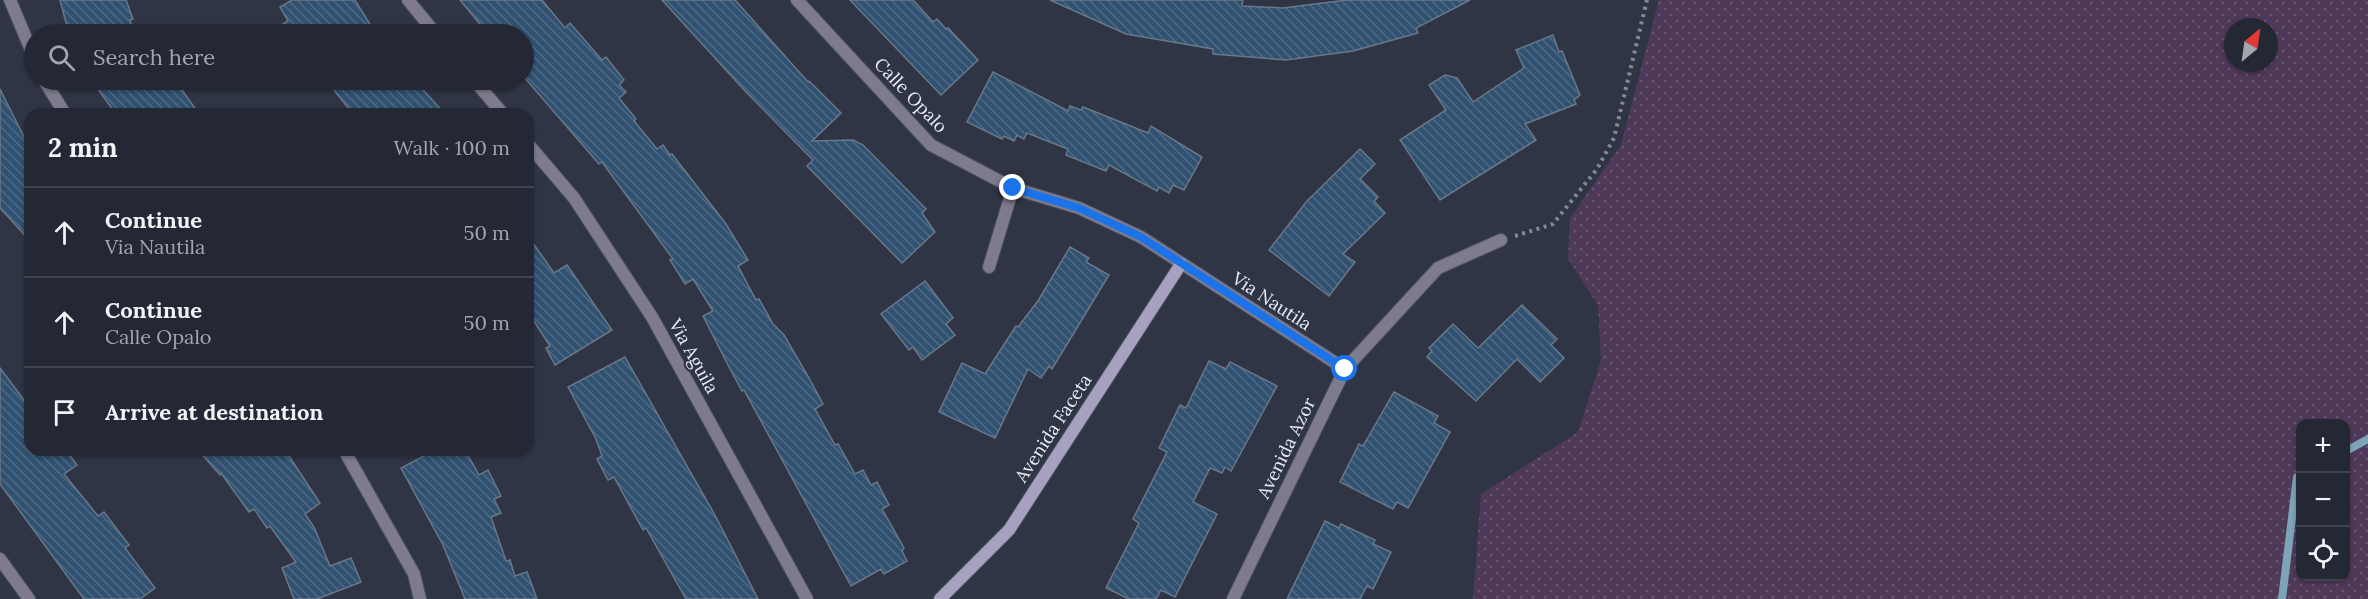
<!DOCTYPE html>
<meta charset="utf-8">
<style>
:root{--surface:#242834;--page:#2c303c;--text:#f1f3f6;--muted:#a3a6ac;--line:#41444f}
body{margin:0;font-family:Lora,serif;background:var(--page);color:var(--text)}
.controls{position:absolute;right:18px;bottom:18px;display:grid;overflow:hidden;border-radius:12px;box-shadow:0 2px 4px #0004}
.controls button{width:54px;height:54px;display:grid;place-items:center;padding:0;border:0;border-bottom:2px solid var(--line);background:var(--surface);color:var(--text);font:30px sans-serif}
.compass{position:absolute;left:2224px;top:18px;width:54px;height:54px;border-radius:50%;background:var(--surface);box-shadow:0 2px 4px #0004;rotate:29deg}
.stop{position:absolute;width:18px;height:18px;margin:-14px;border:4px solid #1a73e8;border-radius:50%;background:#fff}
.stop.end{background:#1a73e8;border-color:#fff;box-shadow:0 2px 6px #0008}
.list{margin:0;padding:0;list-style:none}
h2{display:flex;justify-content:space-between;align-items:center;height:78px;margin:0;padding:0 24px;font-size:26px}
h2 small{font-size:20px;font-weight:400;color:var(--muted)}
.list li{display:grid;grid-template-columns:39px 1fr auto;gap:18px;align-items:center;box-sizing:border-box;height:90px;padding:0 24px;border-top:2px solid var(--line)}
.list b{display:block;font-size:22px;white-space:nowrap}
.list p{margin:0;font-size:20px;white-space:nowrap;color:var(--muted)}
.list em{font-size:20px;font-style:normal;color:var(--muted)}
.icon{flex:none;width:33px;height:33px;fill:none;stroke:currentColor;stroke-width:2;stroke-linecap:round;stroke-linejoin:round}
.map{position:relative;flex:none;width:2368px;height:599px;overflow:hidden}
.search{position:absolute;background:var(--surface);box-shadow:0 2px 4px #0004;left:24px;top:24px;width:510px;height:66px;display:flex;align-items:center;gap:15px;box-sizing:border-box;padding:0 21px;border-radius:33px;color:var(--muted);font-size:22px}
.panel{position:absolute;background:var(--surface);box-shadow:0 2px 4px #0004;left:24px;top:108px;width:510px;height:348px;border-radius:18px}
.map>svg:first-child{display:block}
.grass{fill:url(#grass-dots);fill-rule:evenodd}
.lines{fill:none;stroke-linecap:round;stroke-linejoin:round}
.stream{stroke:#7ea4b7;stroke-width:8}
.building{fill:url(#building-back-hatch);stroke:#697888;stroke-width:1.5}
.street-casing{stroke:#4d5261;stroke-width:14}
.secondary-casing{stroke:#4d5261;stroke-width:14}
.path{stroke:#848997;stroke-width:4;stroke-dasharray:3 4.5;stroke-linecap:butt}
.street{stroke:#7e7b8e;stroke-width:12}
.secondary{stroke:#a7a1c0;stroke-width:12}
.route{stroke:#1a73e8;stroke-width:8}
.labels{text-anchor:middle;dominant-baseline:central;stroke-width:4.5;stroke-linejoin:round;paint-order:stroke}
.street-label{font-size:18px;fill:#e8ecf7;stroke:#303545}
</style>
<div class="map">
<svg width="2368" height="599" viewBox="0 0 2368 599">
<defs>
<pattern id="grass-dots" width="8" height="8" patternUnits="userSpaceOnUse" patternTransform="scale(1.5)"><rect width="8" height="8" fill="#4f3958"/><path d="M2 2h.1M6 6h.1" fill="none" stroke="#685671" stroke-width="1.8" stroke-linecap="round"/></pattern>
<pattern id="building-back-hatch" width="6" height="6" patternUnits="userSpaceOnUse" patternTransform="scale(1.5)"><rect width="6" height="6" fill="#305170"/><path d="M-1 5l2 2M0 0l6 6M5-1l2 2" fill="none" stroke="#4e6a85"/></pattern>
</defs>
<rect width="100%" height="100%" fill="#303545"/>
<path class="grass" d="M1659,0H2368V599H1473L1481,494L1578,432L1601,360L1598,305L1568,259L1570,218L1621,145ZM2233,27H2269V63H2233ZM2300,424H2346V576H2300Z"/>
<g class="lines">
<g class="stream">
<path d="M2346,451L2368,439"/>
<path d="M2282,599L2297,477L2300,475"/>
</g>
</g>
<g class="building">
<path d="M60,0H126L133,19L130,20L134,34H69Z"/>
<path d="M292,0H355L376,34H266L288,21L280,7Z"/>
<path d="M460,0H542L565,28L570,23L602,60L606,57L624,80L619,85L626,92L619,98L636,119L634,121L657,149L663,145L670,155L672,154L726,224L748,260L738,266L756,300L759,299L773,324L784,335L809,378L823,404L815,409L835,445L838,444L855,474L863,470L871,485L877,482L889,505L882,509L904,548L902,551L907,561L884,574L881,569L851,586L744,390L742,391L728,365L703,316L713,311L693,279L685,284L670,260L673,259L602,162L599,164L524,77V34H488Z"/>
<path d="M662,0H735L808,82L809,81L841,113L812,141L853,140L863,145L926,209L922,213L935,232L902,263L807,166L813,160L746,92Z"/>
<path d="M850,0H913L933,22L937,19L946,29L948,28L978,60L941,95Z"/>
<path d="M1050,0H1243L1242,6L1283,8L1347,0H1470L1416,28L1418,33L1353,51L1286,60L1213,54V49L1126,34Z"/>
<path d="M1553,35L1559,52L1562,51L1580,95L1574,100L1576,104L1525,124L1536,140L1440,200L1400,140L1446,110L1429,85L1445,75L1457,78L1473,102L1524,68L1516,50Z"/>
<path d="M993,72L1068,111L1070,106L1081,110L1083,107L1148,133L1151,126L1202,157L1184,190L1173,185L1169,193L1159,187L1157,191L1109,165L1106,171L1066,155L1068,149L1027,133L1024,139L1017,135L1014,141L1004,136L1002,139L967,122Z"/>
<path d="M109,80H175L199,114H116L97,88Z"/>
<path d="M326,80H414L445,114H353Z"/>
<path d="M0,89L30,149V241L0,208Z"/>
<path d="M1360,149L1375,164L1360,179L1378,197L1374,201L1385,213L1343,254L1355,262L1329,296L1269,250L1307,201Z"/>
<path d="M528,236L554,273L567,265L612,330L555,365L546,348L550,346L528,312Z"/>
<path d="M1070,247L1089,258L1086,262L1109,275L1052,369L1049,366L1041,378L1028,369L995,438L939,412L962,363L985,374L1016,326L1018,327L1038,301Z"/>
<path d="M925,281L953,318L946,324L955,335L922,360L913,347L909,350L881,314Z"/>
<path d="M1522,305L1557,339L1551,345L1564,358L1540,382L1517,359L1476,401L1427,357L1432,351L1429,348L1453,324L1478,348Z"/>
<path d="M625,357L716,517L758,599H686L646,528L643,530L614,477L608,480L597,459L602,456L596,439L568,387Z"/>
<path d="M1209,361L1226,369L1230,362L1277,386L1231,471L1225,467L1222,473L1210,468L1193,502L1217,514L1175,597L1161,590L1156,599H1129L1106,588L1139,523L1133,519L1167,452L1159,448L1180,405L1186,408Z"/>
<path d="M0,368L30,408V450H66L77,465L64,474L98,516L104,512L129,545L125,548L155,588L140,599H84L0,484Z"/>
<path d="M1394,392L1438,416L1434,423L1450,432L1408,508L1397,502L1393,509L1340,482L1359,444L1363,446Z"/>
<path d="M198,450H285L320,503L305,514L314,527L330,566L351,558L361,582L317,599H294L282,568L296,562L270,526L267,528L254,509L249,512L221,473L220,475Z"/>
<path d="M421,450H465L479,475L488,470L501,496L494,499L501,513L491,517L506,561L510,560L515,576L527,572L537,599H465L443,545L401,468L424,456Z"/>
<path d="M1325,521L1339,528L1341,524L1375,540L1373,544L1391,552L1373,589L1367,586L1360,599H1287Z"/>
</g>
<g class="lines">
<g class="street-casing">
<g id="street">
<path d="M10,0L34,57"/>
<path d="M408,0L436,34"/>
<path d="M797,0L931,145L1013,188L1079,208L1141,237L1345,369"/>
<path d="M44,80L65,114"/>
<path d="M474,80L503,114"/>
<path d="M528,144L574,198L652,317L807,599"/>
<path d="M989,267L1013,188"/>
<path d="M344,450L414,574L420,599"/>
<path d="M0,559L29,599"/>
<path d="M1233,599L1345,369L1438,268L1501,240"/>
</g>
</g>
<g class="secondary-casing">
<path id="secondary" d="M940,599L1009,530L1181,264"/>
</g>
<path class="path" d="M1515,236L1553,224L1597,169L1614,138L1647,0"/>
<use href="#street" class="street"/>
<use href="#secondary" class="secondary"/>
</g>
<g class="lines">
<path class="route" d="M1013,188L1079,208L1141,237L1345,369"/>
</g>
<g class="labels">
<g class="street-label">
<text transform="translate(911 95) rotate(46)">Calle Opalo</text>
<text transform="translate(1272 301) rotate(33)">Via Nautila</text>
<text transform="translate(694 356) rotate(61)">Via Aguila</text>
<text transform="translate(1053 428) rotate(-57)">Avenida Faceta</text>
<text transform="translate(1286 448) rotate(-64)">Avenida Azor</text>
</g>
</g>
</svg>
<div class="controls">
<button>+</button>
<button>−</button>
<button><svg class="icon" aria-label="locate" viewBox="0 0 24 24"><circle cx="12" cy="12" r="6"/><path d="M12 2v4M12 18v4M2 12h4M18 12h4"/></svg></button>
</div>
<svg class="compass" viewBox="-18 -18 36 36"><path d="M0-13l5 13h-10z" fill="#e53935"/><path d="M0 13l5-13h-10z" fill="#a3a6ac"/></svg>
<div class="stop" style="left:1345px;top:369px"></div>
<div class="stop end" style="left:1013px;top:188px"></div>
<div class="search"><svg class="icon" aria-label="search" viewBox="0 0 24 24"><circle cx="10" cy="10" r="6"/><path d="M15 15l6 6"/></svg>Search here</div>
<section class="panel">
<h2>2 min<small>Walk · 100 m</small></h2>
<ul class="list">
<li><svg class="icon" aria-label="ahead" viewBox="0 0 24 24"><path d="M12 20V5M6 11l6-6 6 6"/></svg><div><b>Continue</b><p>Via Nautila</p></div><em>50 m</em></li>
<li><svg class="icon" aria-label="ahead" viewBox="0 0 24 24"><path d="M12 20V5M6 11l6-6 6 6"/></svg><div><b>Continue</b><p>Calle Opalo</p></div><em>50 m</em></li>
<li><svg class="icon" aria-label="arrive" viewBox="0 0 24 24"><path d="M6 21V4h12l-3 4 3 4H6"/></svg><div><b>Arrive at destination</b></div></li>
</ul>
</section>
</div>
